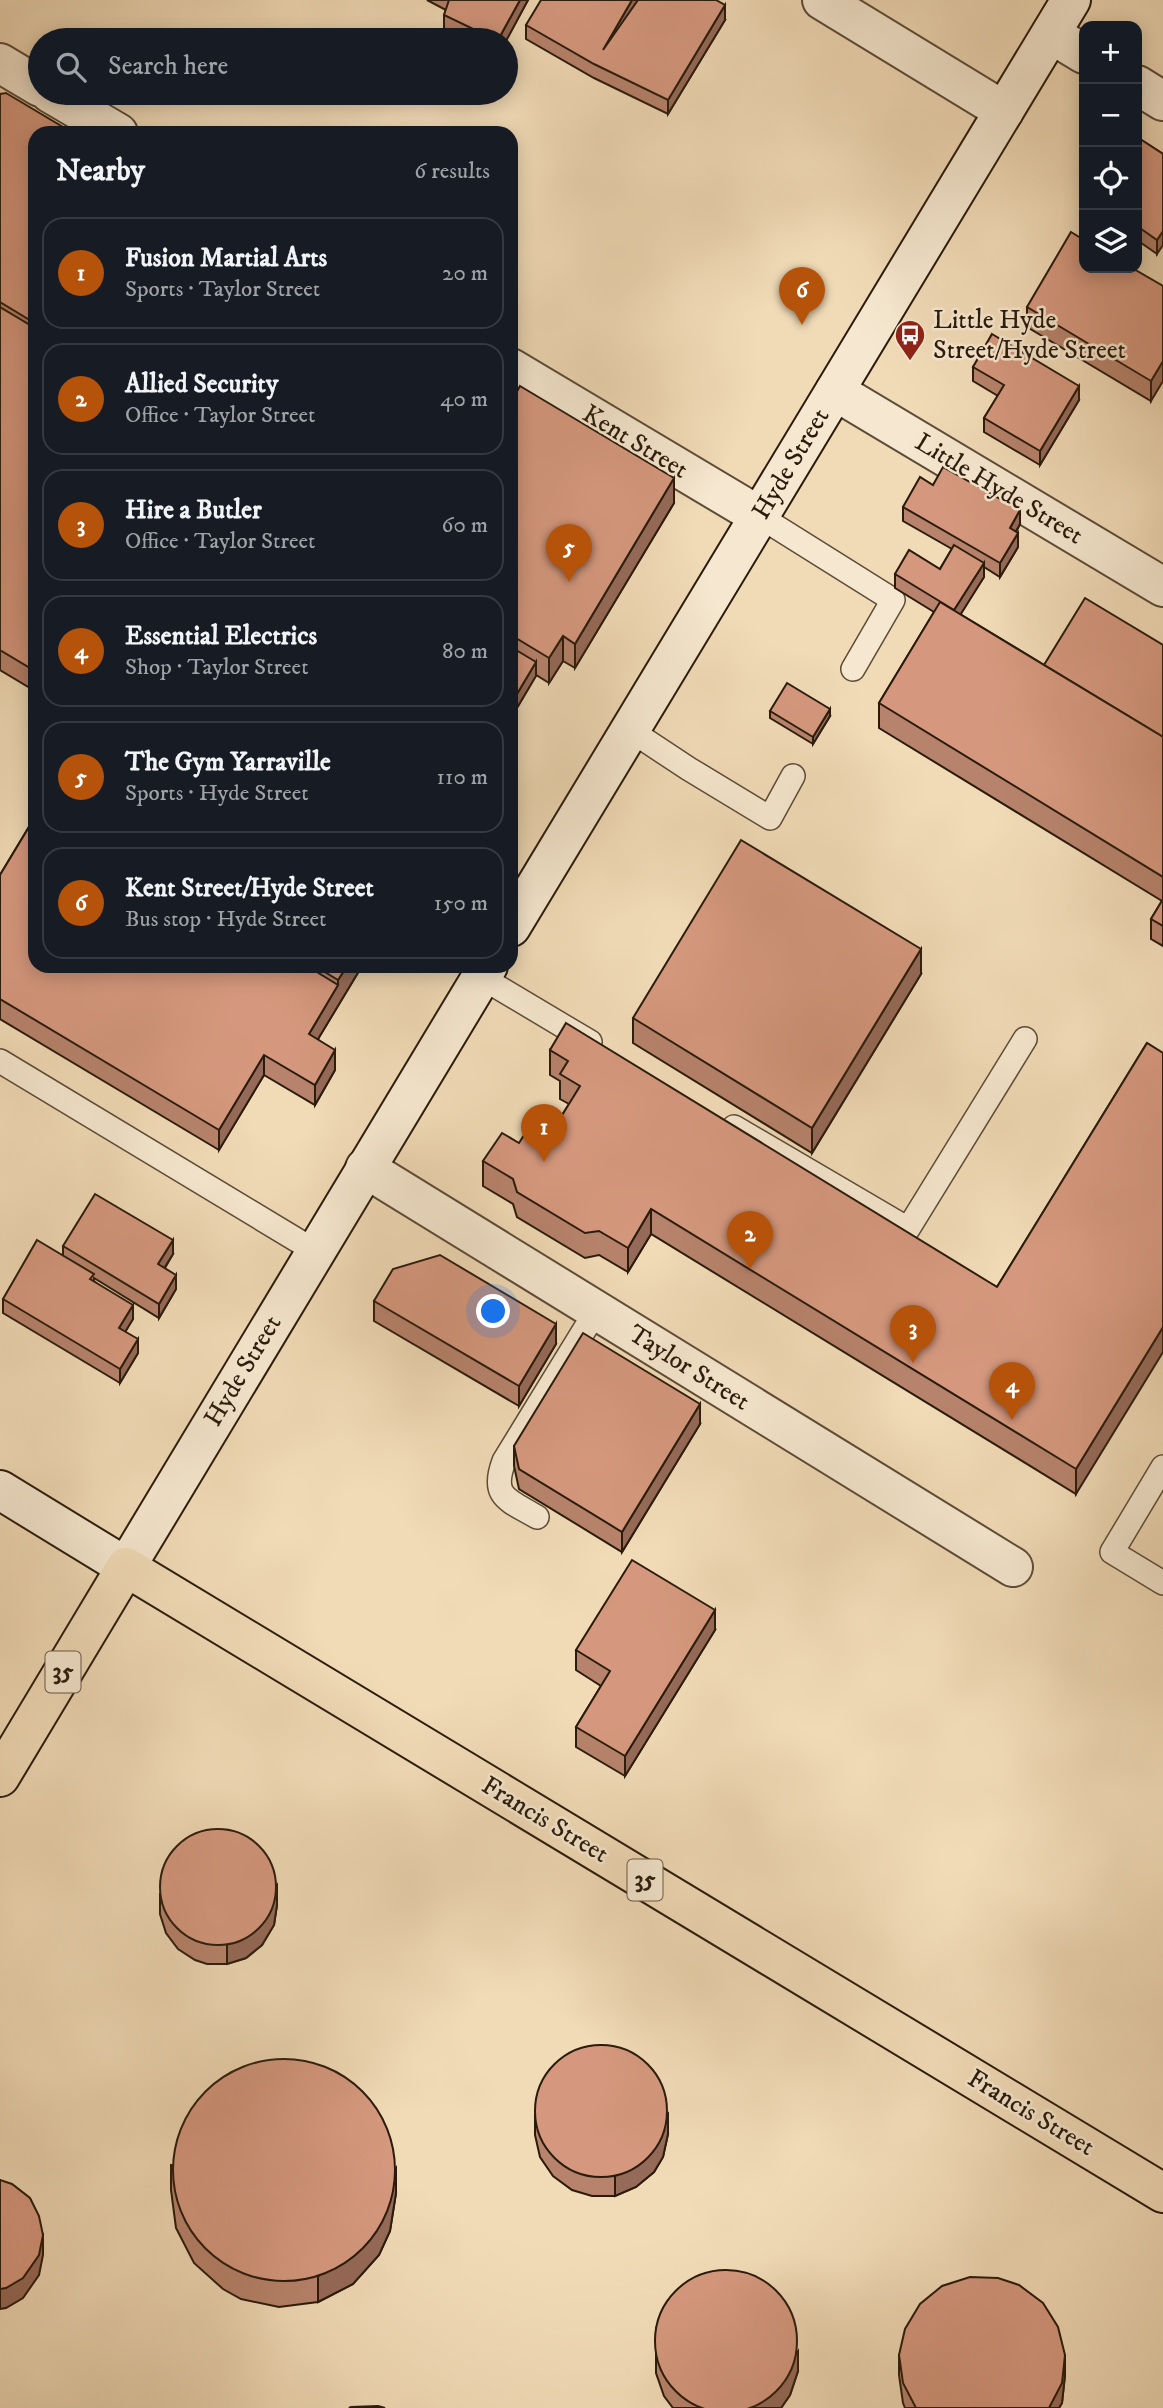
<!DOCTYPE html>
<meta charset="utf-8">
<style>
:root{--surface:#171b24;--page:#20242c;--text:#f1f3f6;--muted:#9ea1a6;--line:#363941;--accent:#b45309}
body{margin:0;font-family:"IM FELL DW Pica",serif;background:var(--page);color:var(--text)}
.controls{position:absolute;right:21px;top:21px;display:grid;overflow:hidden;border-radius:14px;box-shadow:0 4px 18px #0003}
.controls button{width:63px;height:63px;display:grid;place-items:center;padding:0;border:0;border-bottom:2px solid var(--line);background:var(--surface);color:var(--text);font:35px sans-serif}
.you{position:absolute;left:494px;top:1312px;width:24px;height:24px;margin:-18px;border:5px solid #fff;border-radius:50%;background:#1a73e8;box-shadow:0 0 0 10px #1a73e833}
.badge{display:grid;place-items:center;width:46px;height:46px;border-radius:50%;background:var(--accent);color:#fff;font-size:23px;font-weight:700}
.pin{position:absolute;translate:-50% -58px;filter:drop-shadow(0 2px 4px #0008)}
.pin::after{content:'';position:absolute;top:37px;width:24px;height:21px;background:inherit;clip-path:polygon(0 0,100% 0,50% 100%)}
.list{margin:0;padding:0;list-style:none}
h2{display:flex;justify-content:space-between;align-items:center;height:91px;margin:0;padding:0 28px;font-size:30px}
h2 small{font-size:23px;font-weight:400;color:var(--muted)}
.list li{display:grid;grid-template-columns:46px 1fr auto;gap:21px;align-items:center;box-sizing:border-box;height:112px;margin:0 14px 14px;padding:0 14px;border:2px solid var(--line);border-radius:21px}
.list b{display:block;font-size:26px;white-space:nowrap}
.list p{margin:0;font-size:23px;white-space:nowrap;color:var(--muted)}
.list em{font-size:23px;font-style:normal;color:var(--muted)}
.icon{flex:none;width:38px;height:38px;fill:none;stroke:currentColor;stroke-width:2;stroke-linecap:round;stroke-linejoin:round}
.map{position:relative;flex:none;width:1163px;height:2408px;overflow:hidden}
.search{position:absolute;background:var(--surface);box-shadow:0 4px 18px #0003;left:28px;top:28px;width:490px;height:77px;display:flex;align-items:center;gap:18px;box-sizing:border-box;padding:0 24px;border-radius:38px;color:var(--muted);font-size:26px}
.panel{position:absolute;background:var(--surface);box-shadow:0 4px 18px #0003;left:28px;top:126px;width:490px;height:847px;border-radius:21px}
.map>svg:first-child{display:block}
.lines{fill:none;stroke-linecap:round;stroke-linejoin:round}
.lane-casing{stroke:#5c4b37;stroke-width:26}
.street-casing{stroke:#5c4b37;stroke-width:42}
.secondary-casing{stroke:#2a1b0c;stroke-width:42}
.primary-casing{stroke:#2a1b0c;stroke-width:42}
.lane{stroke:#f6e8d0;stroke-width:23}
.street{stroke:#f6e8d0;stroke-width:38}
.secondary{stroke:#f6e8d0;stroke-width:38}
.primary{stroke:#f1dbb7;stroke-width:38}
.wall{fill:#b7836c;stroke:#2a1b0c;stroke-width:2}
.shaded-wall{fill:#956a58;stroke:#2a1b0c;stroke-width:2}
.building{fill:#d5987e;stroke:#2a1b0c;stroke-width:2}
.labels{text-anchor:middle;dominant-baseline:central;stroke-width:5;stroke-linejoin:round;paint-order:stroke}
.shield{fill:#f6e8d0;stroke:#675847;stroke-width:2}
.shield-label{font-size:24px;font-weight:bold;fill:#2a1b0c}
.poi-label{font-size:26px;fill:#2a1b0c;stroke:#f6e8d0;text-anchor:start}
.street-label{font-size:26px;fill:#2a1b0c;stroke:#f6e8d0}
</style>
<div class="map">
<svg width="1163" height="2408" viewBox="0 0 1163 2408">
<rect width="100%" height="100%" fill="#f1dbb7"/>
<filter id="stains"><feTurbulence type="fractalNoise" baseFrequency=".00286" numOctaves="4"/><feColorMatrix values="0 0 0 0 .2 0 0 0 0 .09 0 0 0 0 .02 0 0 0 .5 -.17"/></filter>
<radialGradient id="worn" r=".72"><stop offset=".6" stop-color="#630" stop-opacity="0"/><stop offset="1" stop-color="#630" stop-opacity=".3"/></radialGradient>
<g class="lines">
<g class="lane-casing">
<g id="lane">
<path d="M759,516L893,600L853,669"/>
<path d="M630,730L689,769L770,818L793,776"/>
<path d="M481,977L590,1042"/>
<path d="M0,1061L315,1251"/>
<path d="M734,1127L908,1229L1025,1039"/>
<path d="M1163,1467L1112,1552L1163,1583"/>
<path d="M537,1517C509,1500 490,1498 504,1461L596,1311"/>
</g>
</g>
<g class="street-casing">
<g id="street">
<path d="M822,0L1004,111"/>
<path d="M1051,34L1084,54"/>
<path d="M0,63L40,87"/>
<path d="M1137,85L1163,101"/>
<path d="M50,93L118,133"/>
<path d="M511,368L759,516"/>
<path d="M835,391L1163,587"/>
<path d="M365,1168L1013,1567"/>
</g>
</g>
<g class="secondary-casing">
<g id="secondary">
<path d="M511,927L1071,0"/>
<path d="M0,1490L126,1567L488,966"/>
</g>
</g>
<g class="primary-casing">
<path id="primary" d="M0,1777L126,1567L1163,2193"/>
</g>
<use href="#lane" class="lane"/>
<use href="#street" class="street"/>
<use href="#secondary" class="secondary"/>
<use href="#primary" class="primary"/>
</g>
<g class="wall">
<path d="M427,0H528L506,40H467L444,29V15L446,10Z"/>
<path d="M725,20L668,114L594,78L526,39V25Z"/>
<path d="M0,94L35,133V691L0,670Z"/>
<path d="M1137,137L1163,154L1157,254L1137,240Z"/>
<path d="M1163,286L1151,401L1027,327V307Z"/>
<path d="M973,367L1079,400L1040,465L984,432V418L998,396L973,381Z"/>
<path d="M511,386L674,503L575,668L563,661L549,683L536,675L511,718Z"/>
<path d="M933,485L1020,524L1016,532L1018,547L1000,577L984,567V577L960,614L1044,665L1163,645V946L1151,939V919L1162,901L879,728V703L934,612L895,588V574L940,569L952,549L903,521V507Z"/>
<path d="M770,711L830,716L813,744L770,718Z"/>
<path d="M35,794V966H362L318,1039L335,1070L315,1105L264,1075L219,1150L0,1019V875L33,820V797Z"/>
<path d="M921,974L812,1153L633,1043V1018Z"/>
<path d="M1147,1043L1076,1494L651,1234L628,1272L599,1255L585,1258L517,1217L513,1204L483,1186V1161L519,1143L543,1146L569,1104L560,1099V1081L550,1075V1050L997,1287Z"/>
<path d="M63,1246L173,1254L165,1268L176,1289L159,1318L94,1278V1281L133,1319L125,1332L138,1353L120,1383L3,1313V1299L63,1256Z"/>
<path d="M374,1301L556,1344L519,1406L374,1321Z"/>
<path d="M700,1424L622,1552L519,1489L514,1466V1446Z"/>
<path d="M715,1630L625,1776L576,1747V1727L601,1686L576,1670V1650Z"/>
<path d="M160,1894L277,1905L274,1925L262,1945L246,1958L227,1964H207L195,1960L178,1949L166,1933L160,1914Z"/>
<path d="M535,2115L668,2134L663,2157L654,2172L636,2187L615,2196H592L572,2190L553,2176L540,2157L535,2135Z"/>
<path d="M171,2165L396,2193L390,2231L379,2255L353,2284L318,2302L279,2307L241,2299L223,2289L194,2263L176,2228L171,2190Z"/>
<path d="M656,2328L798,2371L790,2395L781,2408H673L664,2396L656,2373Z"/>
<path d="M899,2355L1065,2375L1062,2403L1059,2408H905L903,2403L899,2375Z"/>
</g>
<g class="shaded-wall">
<path d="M520,0H528L506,41L498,40Z"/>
<path d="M632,0H640L603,50Z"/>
<path d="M725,5V20L668,114V100Z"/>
<path d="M1163,231V245L1157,254V240Z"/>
<path d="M1163,361V381L1151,401V381Z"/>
<path d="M1079,386V400L1040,465V451Z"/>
<path d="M674,478V503L575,668V644Z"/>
<path d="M1020,510V524L1010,542V528Z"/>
<path d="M1018,533V547L1000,577V563Z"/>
<path d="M984,563V577L954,625V610Z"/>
<path d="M563,636V661L549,683V658Z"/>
<path d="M536,662V676L511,718V704Z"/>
<path d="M830,709V716L813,744V737Z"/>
<path d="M921,949V974L812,1153V1128Z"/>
<path d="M347,966H362L309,1054V1034L338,985V980Z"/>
<path d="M335,1050V1070L315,1105V1085Z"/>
<path d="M264,1055V1075L219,1150V1130Z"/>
<path d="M651,1209V1234L628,1272V1248Z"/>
<path d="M173,1240V1254L158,1278V1264Z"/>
<path d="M176,1275V1289L159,1318V1304Z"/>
<path d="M133,1305V1319L119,1342V1328Z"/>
<path d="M556,1324V1344L519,1406V1386Z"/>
<path d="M1163,1327V1352L1076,1494V1469Z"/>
<path d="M138,1339V1353L120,1383V1369Z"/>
<path d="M700,1404V1424L622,1552V1532Z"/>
<path d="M715,1610V1630L625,1776V1756Z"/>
<path d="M277,1885V1905L274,1925L262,1945L246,1958L227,1964V1944Z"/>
<path d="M668,2114V2134L663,2157L654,2172L636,2187L615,2196V2176Z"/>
<path d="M396,2168V2193L390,2231L379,2255L353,2284L318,2302V2277Z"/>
<path d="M43,2235V2255L39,2275L23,2298L6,2308L0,2309V2289Z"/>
<path d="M798,2351V2371L790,2395L781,2408H751Z"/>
<path d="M1065,2355V2375L1062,2403L1059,2408H1049Z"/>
</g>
<g class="building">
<path d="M449,0H520L498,40H496L444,15Z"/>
<path d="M541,0H632L603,50L638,0H716L725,5L668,100L594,64L526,25Z"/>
<path d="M6,93L73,133H35V319L33,322L0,302V94Z"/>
<path d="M1137,137L1163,154V231L1157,240L1137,226Z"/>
<path d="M1071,232L1084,240V268H1132L1163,286V361L1151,381L1027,307Z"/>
<path d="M0,307L35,328V671L0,650Z"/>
<path d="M992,334L1079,386L1040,451L984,418L1004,385L973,367Z"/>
<path d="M511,386L518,390L511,402Z"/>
<path d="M520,386L674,478L575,644L563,636L549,658L511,635V402Z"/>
<path d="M943,467L1020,510L1010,528L1018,533L1000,563L903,507L920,477L933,485Z"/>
<path d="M954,545L984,563L954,610L895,574L909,550L940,569Z"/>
<path d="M1085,598L1163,645V737L1044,665Z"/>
<path d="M940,602L1163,737V877L879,703Z"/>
<path d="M511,647L536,662L511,704Z"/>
<path d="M787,683L830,709L813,737L770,711Z"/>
<path d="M35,817V966H307L338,985L309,1034L335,1050L315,1085L264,1055L219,1130L0,999V875Z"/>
<path d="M741,840L921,949L812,1128L633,1018Z"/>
<path d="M1163,899V926L1151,919Z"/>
<path d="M315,966H347L338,980Z"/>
<path d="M566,1023L997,1287L1147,1043L1163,1053V1327L1076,1469L651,1209L628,1248L599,1231L585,1233L517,1192L513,1179L483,1161L502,1133L519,1143L524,1135L543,1146L580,1086L560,1074L568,1061L550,1050Z"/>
<path d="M95,1194L173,1240L158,1264L176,1275L159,1304L63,1246Z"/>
<path d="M37,1240L94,1274L90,1279L133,1305L119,1328L138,1339L120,1369L3,1299Z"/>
<path d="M440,1255L556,1324L519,1386L374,1301L393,1269Z"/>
<path d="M583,1333L700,1404L622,1532L519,1469L514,1446Z"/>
<path d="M632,1560L715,1610L625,1756L576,1727L610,1671L576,1650Z"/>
<circle cx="218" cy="1887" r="58"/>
<circle cx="601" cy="2111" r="66"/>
<circle cx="284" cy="2170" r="111"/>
<path d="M0,2180L12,2184L30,2198L39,2216L43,2235L39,2255L23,2278L6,2288L0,2289Z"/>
<circle cx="726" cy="2341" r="71"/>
<path d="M970,2277L998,2278L1019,2285L1043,2303L1058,2327L1065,2355L1062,2383L1049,2408H916L903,2383L899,2355L905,2329L920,2304L942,2286Z"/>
<path d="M378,2406L385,2408H349L351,2407Z"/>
</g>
<defs>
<g id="bus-pin" transform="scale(1.575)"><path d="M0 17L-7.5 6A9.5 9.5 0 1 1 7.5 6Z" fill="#8f2418" stroke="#f6e8d0"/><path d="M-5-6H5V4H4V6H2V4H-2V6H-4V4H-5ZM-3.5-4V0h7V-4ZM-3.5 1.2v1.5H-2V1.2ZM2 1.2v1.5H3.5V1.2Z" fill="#fff"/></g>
</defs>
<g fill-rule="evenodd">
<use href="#bus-pin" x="910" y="335"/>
</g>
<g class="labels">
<g class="shield">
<rect x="45.5" y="1651.5" width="35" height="41" rx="5"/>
<rect x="627.5" y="1859.5" width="35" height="41" rx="5"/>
</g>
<g class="shield-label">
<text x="63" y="1672">35</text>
<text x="645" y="1880">35</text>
</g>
<g class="poi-label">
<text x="933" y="320">Little Hyde<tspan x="933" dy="30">Street/Hyde Street</tspan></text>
</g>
<g class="street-label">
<text transform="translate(635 442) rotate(31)">Kent Street</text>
<text transform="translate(791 464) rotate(-59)">Hyde Street</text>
<text transform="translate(999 489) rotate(31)">Little Hyde Street</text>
<text transform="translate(689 1368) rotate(32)">Taylor Street</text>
<text transform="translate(243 1371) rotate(-59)">Hyde Street</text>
<text transform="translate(545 1820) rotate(31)">Francis Street</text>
<text transform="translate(1031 2113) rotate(31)">Francis Street</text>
</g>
</g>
<rect width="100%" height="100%" filter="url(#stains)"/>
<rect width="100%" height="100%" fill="url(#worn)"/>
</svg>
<div class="controls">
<button>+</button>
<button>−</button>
<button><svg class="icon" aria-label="locate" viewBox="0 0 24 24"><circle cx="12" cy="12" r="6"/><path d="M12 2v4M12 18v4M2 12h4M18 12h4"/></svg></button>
<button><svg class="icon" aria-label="layers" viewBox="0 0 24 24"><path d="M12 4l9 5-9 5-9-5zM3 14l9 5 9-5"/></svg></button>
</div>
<div class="you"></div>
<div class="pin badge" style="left:544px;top:1162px">1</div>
<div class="pin badge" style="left:750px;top:1269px">2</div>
<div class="pin badge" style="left:913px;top:1363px">3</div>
<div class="pin badge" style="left:1012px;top:1420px">4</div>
<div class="pin badge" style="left:569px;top:582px">5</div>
<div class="pin badge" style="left:802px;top:325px">6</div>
<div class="search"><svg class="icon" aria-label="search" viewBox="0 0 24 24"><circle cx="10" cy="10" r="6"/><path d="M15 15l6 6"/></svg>Search here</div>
<section class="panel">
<h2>Nearby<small>6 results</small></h2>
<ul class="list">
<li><span class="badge">1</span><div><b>Fusion Martial Arts</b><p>Sports · Taylor Street</p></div><em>20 m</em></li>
<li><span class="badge">2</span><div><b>Allied Security</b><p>Office · Taylor Street</p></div><em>40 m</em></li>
<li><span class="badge">3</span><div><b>Hire a Butler</b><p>Office · Taylor Street</p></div><em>60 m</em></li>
<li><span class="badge">4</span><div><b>Essential Electrics</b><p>Shop · Taylor Street</p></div><em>80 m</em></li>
<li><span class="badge">5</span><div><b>The Gym Yarraville</b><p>Sports · Hyde Street</p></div><em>110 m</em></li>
<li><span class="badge">6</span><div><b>Kent Street/Hyde Street</b><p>Bus stop · Hyde Street</p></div><em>150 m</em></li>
</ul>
</section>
</div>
